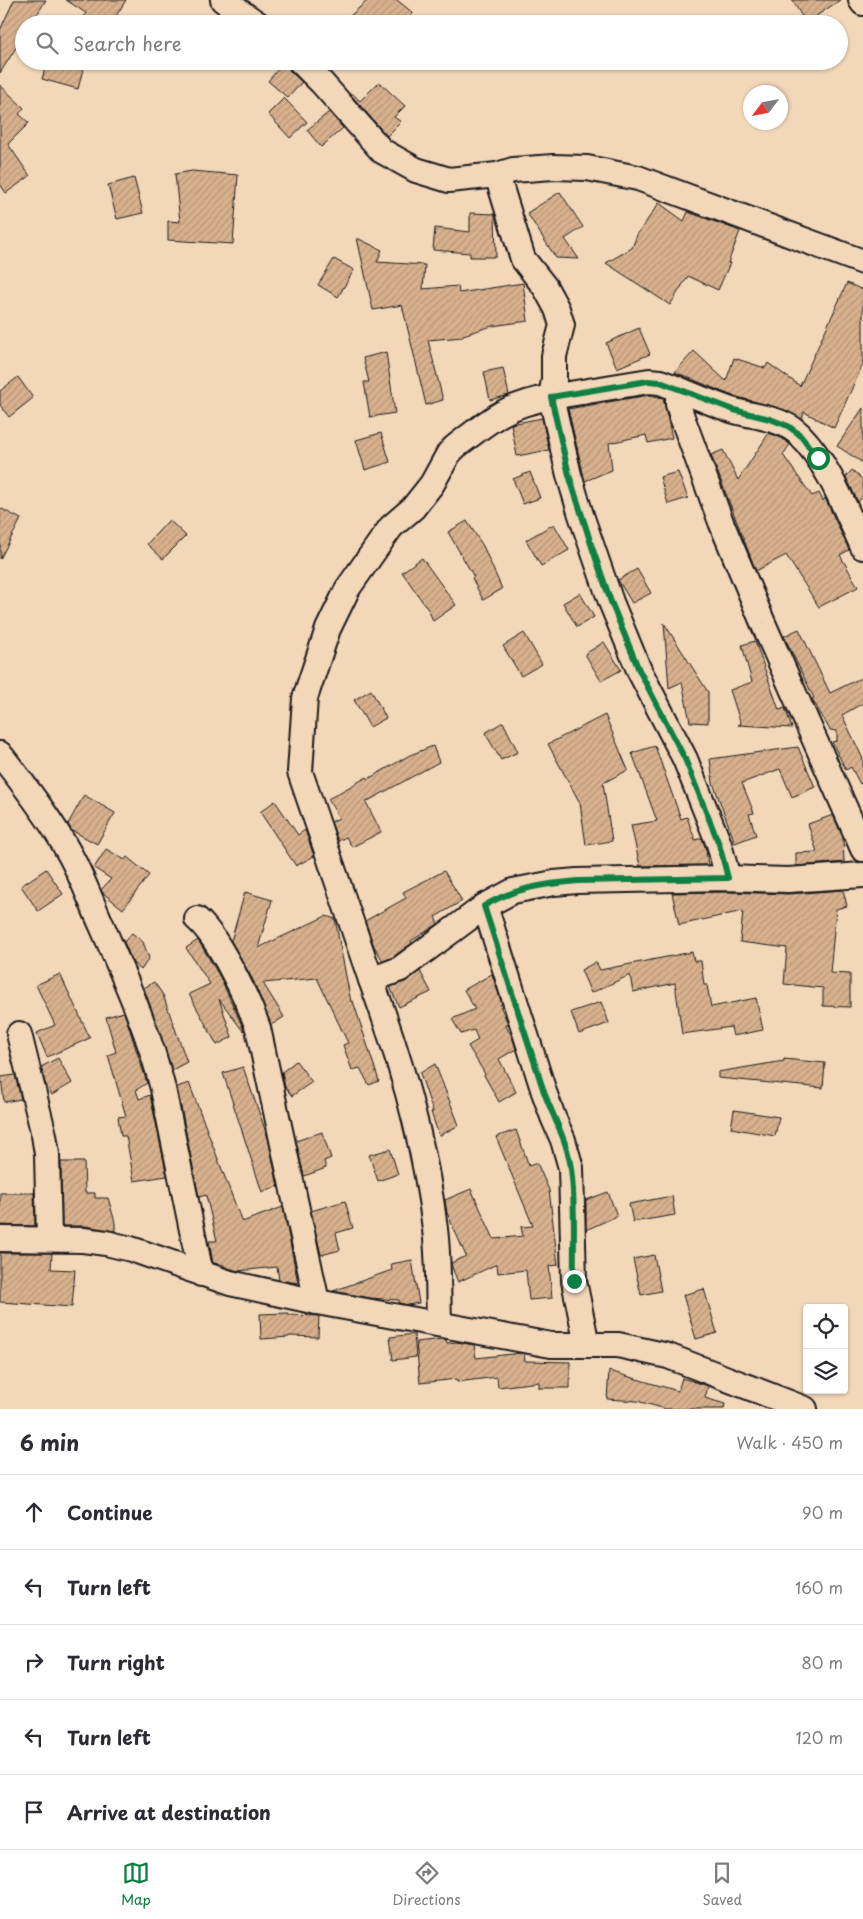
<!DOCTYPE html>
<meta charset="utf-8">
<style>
:root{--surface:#fff;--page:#f2f2f3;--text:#2b2b33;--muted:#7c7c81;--line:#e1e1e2;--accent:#0b8043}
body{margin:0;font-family:"Playpen Sans",sans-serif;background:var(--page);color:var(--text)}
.controls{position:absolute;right:15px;bottom:15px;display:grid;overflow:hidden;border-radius:5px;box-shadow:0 1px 4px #0004}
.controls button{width:45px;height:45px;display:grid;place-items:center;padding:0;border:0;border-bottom:1px solid var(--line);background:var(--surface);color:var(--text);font:25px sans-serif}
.compass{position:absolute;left:743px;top:85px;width:45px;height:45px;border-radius:50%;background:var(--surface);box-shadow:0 1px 4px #0004;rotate:238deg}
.stop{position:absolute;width:15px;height:15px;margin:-11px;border:4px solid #0b8043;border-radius:50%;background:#fff}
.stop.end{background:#0b8043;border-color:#fff;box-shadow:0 1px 5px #0008}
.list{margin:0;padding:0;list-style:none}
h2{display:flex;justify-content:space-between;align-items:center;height:65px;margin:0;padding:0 20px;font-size:21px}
h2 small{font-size:16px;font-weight:400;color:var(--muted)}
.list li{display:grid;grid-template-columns:32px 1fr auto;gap:15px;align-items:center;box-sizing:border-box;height:75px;padding:0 20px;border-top:1px solid var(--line)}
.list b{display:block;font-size:19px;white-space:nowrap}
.list em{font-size:16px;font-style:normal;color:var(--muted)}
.icon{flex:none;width:28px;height:28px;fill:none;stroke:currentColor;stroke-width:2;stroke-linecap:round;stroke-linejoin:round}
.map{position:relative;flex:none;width:863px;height:1409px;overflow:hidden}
.search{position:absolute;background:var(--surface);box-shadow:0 1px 4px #0004;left:15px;right:15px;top:15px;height:55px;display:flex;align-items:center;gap:12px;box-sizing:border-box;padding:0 18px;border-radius:28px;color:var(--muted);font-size:19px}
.sheet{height:440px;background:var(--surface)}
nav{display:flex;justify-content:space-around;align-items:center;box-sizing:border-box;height:70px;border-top:1px solid var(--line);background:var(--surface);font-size:14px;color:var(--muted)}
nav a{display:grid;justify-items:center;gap:2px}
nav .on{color:var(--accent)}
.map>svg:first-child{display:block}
.building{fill:url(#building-hatch);stroke:#1c1c1c}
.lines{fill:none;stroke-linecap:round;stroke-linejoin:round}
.minor-casing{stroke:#1c1c1c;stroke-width:28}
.minor{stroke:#f2d7b9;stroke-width:24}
.route{stroke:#0b8043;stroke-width:6}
</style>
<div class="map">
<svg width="863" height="1409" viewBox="0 0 863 1409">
<defs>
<pattern id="building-hatch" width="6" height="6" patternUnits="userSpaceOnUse" patternTransform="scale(1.25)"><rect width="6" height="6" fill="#d8b18e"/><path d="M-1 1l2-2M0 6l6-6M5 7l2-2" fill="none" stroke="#b9987a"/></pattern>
</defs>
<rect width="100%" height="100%" fill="#f2d7b9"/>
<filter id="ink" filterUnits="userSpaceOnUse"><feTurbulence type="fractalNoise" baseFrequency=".02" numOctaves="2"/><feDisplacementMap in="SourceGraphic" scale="10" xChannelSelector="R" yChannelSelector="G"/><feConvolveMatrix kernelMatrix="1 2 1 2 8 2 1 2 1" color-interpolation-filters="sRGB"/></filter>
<g filter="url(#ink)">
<g class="building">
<path d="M14,0H46L31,24H24V35L0,73V30Z"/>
<path d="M66,0H126L111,24H80L86,13Z"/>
<path d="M368,0H397L413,13L405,24H341Z"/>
<path d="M792,0H840L806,23Z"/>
<path d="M47,61H85L78,89L42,79Z"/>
<path d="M285,61H287L290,71L302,82L288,98L268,81Z"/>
<path d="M379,82L405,106L394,117L401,122L387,136L351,95L352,93L360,101Z"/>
<path d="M0,85L24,108L19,114L29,123L8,144L30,176L6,193L0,184Z"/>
<path d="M284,98L307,122L290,138L268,114Z"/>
<path d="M329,112L343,128L321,147L307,130Z"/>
<path d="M192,171L238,175L233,244L168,240V221L180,222L175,174Z"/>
<path d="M134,178L143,213L117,219L108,185Z"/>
<path d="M560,192L583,227L565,239L579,259L556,258L527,213Z"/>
<path d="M659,203L684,221L688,212L740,231L728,263H730L718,290L688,276L670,305L606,263L632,248L637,235Z"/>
<path d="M470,213L495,214L496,257H470V253L433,250L435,228L470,232Z"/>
<path d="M357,238L382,250L377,262L425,265L423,289L458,286L459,293L523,283L528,321L492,326L463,335V337L428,340L443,400L426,405L402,305L373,310Z"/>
<path d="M334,259L354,270L338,297L318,285Z"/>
<path d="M847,283L863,290V364L834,428L804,412L802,419L782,409L730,395L675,372L694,351L726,381L734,358L765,368L768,363L800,386Z"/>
<path d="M639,328L650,354L617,368L606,343Z"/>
<path d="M386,352L395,413L370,417L364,382H369L363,358Z"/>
<path d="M503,368L509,395L490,400L484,372Z"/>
<path d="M18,377L33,398L9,417L0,405V391Z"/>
<path d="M649,395L663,398L672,438L648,443L646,435L609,443L612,470L585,481L568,409Z"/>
<path d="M863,408V463L837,446Z"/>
<path d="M542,418L549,450L517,456L511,424Z"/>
<path d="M381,433L390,462L365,470L356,440Z"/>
<path d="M769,433L779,437L790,444L783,455L812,496L819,493L823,501L825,498L849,550L840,555L858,587L819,607L786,555L756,571L711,455L723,450L738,480Z"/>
<path d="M852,470L863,480V497L858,502L846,477Z"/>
<path d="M530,472L540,498L523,504L513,479Z"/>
<path d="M678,472L688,498L668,504L660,477Z"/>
<path d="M0,508L21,519L0,559Z"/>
<path d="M169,520L186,536L163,559L147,544Z"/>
<path d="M467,521L483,546L502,589L483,600L472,578L474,577L448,532Z"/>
<path d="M554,524L569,550L541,566L526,540Z"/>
<path d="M422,558L456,605L433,621L429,611L402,572Z"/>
<path d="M637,569L651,593L632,603L618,580Z"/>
<path d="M580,593L594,617L577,627L563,603Z"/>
<path d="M664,623L708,692V723L690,722L682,682L669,688Z"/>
<path d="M799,629L830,693L863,677V703L842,715L863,759V783L860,784L851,767L846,770L832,742L837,741V731L830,730L812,699L814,698L784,636Z"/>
<path d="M524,633L542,664L521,676L503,646Z"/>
<path d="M755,641L779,710L785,708L792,728L738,725L741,724L730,690L752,682L742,645Z"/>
<path d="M604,642L621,670L601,681L585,654Z"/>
<path d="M371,690L386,718L370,727L354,700Z"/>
<path d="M605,715L628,770L603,783L612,841L586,845L580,803L548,744Z"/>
<path d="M503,722L518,752L501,760L485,733Z"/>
<path d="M433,746L439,762L366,802L381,832L352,847L346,837L338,841L331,822L339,818L328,799L367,777L368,779L410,755Z"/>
<path d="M655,746L681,819L687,817L695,840L702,838L706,850L708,865L640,866L631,825L657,821L632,753Z"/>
<path d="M798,747L815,787L792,797L780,769L742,783L754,813L749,814L756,835L735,843L713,783L710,759Z"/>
<path d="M84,795L115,813L97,844L71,830L68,824Z"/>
<path d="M275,801L298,835L305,830L314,856L296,866L260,812Z"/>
<path d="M833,815L843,838L844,862L796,866V853L817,852L808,824Z"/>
<path d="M106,849L125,860L127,857L149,875L123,909L103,893L101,890L111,879L94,868Z"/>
<path d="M46,869L63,894L38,911L21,886Z"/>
<path d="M444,871L462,901L435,917L438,924L411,941L412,943L393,957L383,961L374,946L365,921L406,898L403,892Z"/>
<path d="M843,890L847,906L836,909L830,973L850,974V1007L823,1006V988L784,984L787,948L740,942L743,911L679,925L672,893L728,892L789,894Z"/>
<path d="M245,892L272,900L258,948L326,916L335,919L351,1002L353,1001L379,1081L369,1085L360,1068L352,1070L343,1045L348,1043L317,978L263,983L284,1017L271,1025L253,980L231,941Z"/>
<path d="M132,933L143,942L149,958L141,970L133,963L124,942Z"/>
<path d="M198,940L220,977L244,1030L243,1031L219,999L232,1037L217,1045L189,994L210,984L186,948Z"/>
<path d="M692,952L694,961H701L704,985H707L711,1007L756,998L763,1030L733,1036L731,1027L682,1034L675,983L633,992L630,975L591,993L581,970L596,962L600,970Z"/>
<path d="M420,971L431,992L399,1007L390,987L405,982Z"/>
<path d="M60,974L90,1038L47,1057L37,1033L55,1025L36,985Z"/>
<path d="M492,974L502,1004L500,1005L508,1024L505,1025L512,1036L516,1049L499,1059L516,1092L499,1102L484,1075L485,1074L468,1046L478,1040L474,1030L461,1034L452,1019L475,1009L464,990Z"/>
<path d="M154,982L163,995L187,1062L172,1070L144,988Z"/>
<path d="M601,1002L609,1023L579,1034L571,1012Z"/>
<path d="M124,1012L147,1083L136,1090L139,1099L150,1095L167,1176L134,1181L126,1136H121L118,1117L126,1116L108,1055L116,1052L106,1017Z"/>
<path d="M58,1058L72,1083L52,1095L45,1083L41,1067Z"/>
<path d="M784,1059L825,1063L823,1088L718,1078V1072L784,1061Z"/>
<path d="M296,1061L312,1082L292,1096L285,1087L282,1072Z"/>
<path d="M435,1064L459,1125L439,1136L431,1112H433L420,1073Z"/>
<path d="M243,1067L268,1138L278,1186L262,1192L223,1073Z"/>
<path d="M15,1075L21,1099L4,1102L1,1077Z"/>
<path d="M189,1083L242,1222L283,1207L298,1283L279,1280L277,1267L238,1271L225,1267L224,1265L213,1263L209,1241H217L206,1195L199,1197L177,1087Z"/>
<path d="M734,1110L779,1117L775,1136L731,1128Z"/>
<path d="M516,1130L529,1166L537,1163L549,1190L558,1265L549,1266L552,1298L529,1300L526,1270L498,1273L497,1264L458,1282L452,1267L451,1263L466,1256L447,1213L445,1200L471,1189L494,1239L523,1236L521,1227L533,1226L496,1137Z"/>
<path d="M322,1132L331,1158L324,1161L326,1168L304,1176L296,1141Z"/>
<path d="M390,1149L398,1174L378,1181L369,1155Z"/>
<path d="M61,1162H84L85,1193H95V1198H108L115,1222V1231L85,1226H62Z"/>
<path d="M608,1192L617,1216L586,1230V1200Z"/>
<path d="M0,1193H34L35,1226L0,1225Z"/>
<path d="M672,1196L675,1215L633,1222L629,1204Z"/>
<path d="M345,1201L353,1228L336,1233L340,1250L321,1255L311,1211Z"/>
<path d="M0,1253H52L51,1269L75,1270L72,1307L0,1302Z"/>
<path d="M654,1255L661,1291L641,1295L633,1259Z"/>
<path d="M412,1260L419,1303L408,1305L399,1303V1300L370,1298L333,1291L392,1270L391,1264Z"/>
<path d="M704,1289L717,1333L696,1339L683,1295Z"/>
<path d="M288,1313V1315L319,1316L318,1337L289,1336V1337L261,1339L260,1314Z"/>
<path d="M414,1334L416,1357L393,1360L390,1337Z"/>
<path d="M443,1339L446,1340L447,1343L456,1342L474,1345L476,1358L521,1353L524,1354L525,1361L570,1362V1388H539V1382L498,1387L497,1377L457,1382V1379L420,1383L416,1342Z"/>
<path d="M609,1371L678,1391L682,1378L705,1385L708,1386L705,1398L725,1404L724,1409H666L637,1401L607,1399Z"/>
</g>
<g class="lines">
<g class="minor-casing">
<g id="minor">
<path d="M223,0L258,24"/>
<path d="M861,0L863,3"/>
<path d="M300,61L322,83L382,151L416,170L449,180L497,175L513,170L553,167L587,168L638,178L863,262"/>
<path d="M497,175L523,259L545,287L557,309L562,325L554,356V380L551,397L649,381L660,382C685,391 709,403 735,411C756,417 782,418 799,434C829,464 845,509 863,547"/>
<path d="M678,389V404L682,417L721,522L763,623L863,849"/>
<path d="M0,754C24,785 50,818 69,853C82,876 91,902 102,926C125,979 149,1032 163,1089L201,1274"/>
<path d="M485,906L544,1092L553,1117L563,1140L571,1168L574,1281L587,1345"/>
<path d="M197,919C219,938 248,1000 258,1028L317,1302"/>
<path d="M371,980L300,772L305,698L328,629L348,588L391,527L413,508L432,484L449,453L455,447C490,420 506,405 551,397L569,475L581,515L611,602L639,670L685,759L719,844L728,878"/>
<path d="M19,1034L44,1135L47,1154L49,1239"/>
<path d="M0,1239L83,1240L106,1243L131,1249L230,1283L317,1302L551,1345H618L668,1356L805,1409"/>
<path d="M439,1324C438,1293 439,1261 435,1229C425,1144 401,1060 371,980L400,969L485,906L513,891L554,883L577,881L728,878L788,880L863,875"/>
</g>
</g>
<use href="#minor" class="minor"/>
</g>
</g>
<g class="lines" filter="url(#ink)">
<path class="route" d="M574,1281C573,1244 576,1205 571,1169C568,1142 553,1117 544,1092L484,906C514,888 544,884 578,881L728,878L719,844L685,759L639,670L611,602L594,553L569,475L551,397L648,381L660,382L734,410L770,419L788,426L799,434L818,458"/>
</g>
</svg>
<div class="controls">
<button><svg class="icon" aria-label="locate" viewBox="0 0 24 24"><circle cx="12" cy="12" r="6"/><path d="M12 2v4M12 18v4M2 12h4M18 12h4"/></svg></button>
<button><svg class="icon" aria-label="layers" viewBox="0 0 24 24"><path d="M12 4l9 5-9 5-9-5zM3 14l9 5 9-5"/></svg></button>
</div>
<svg class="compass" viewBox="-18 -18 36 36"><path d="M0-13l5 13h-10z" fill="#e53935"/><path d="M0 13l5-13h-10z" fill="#7c7c81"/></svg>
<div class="stop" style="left:818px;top:458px"></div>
<div class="stop end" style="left:574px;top:1281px"></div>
<div class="search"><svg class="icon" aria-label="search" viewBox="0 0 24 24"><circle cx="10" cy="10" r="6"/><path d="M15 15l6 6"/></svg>Search here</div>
</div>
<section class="sheet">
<h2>6 min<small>Walk · 450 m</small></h2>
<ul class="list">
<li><svg class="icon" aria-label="ahead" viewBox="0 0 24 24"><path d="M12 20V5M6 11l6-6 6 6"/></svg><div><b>Continue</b></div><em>90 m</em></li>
<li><svg class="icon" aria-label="left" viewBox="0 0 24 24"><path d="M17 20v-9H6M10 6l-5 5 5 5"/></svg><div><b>Turn left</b></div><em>160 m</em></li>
<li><svg class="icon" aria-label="right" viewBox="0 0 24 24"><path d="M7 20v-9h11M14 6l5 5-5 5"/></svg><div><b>Turn right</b></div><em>80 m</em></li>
<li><svg class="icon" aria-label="left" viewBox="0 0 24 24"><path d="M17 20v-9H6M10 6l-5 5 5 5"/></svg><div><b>Turn left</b></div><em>120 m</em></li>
<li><svg class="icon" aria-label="arrive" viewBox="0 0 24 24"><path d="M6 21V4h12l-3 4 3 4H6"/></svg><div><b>Arrive at destination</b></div></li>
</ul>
</section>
<nav>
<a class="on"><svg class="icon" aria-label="map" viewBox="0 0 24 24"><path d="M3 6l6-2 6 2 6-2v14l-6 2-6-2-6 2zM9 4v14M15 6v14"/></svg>Map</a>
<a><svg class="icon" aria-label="directions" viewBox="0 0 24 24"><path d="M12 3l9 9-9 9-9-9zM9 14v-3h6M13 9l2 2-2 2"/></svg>Directions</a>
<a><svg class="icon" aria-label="saved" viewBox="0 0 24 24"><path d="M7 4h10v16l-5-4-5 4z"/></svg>Saved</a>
</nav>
